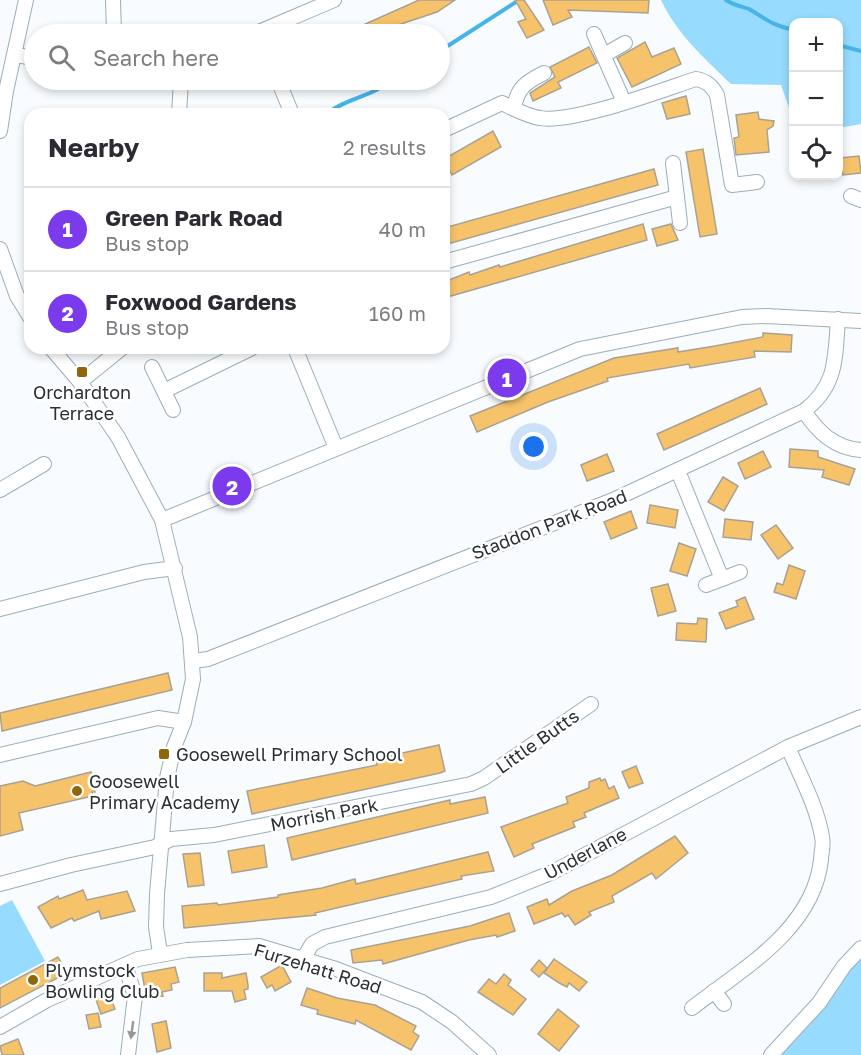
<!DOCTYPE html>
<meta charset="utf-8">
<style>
:root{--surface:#fff;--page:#f7f7f7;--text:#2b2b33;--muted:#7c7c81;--line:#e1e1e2;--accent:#7c3aed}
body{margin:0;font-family:"Golos Text",sans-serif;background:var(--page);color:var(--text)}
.controls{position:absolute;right:18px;top:18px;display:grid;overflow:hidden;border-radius:12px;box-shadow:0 3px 9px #0003}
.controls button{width:54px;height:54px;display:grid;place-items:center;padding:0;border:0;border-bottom:2px solid var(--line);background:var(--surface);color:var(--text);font:30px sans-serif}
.you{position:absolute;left:534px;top:447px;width:21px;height:21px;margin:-15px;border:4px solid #fff;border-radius:50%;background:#1a73e8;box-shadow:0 0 0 9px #1a73e833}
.badge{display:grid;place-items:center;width:39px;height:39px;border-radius:50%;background:var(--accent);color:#fff;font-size:20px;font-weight:700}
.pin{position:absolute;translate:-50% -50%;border:3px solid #fff;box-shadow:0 2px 6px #0006}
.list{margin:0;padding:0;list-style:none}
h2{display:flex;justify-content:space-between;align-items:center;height:78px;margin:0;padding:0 24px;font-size:26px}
h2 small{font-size:20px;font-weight:400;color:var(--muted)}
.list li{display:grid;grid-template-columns:39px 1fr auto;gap:18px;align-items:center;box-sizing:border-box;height:84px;padding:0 24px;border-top:2px solid var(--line)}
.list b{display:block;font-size:22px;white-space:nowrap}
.list p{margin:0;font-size:20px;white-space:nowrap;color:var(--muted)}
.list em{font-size:20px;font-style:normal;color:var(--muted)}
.icon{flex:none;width:33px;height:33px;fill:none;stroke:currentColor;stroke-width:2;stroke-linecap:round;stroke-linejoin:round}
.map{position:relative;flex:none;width:861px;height:1055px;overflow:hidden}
.search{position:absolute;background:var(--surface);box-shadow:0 3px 9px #0003;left:24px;top:24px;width:426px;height:66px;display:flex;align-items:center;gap:15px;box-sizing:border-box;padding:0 21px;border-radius:33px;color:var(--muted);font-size:22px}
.panel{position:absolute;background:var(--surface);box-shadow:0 3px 9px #0003;left:24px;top:108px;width:426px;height:246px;border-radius:18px}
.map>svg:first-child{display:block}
.green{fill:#97dbff}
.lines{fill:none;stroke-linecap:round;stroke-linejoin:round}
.stream{stroke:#46b4e7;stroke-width:4}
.building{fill:#f6c36a;stroke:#aaa192;stroke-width:1.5}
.minor-casing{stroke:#9caeb7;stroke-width:16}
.minor{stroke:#fff;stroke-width:14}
.oneway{fill:#94989a}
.poi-dot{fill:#90660d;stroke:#fff;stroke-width:2}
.labels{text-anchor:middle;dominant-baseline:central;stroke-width:5;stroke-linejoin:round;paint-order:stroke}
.poi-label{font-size:18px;fill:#293034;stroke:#fff;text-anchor:start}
.street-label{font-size:18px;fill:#293034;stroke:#fff}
</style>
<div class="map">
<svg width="861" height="1055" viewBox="0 0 861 1055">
<rect width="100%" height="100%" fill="#f8fcfe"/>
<g class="green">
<path d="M661,0H861V124L839,128L838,22H794L793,119L781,85L731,84C704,58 677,34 661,0Z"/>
<path d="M12,900L45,961L0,985V906Z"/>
<path d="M861,955V1055H778Z"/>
</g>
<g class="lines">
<g class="stream">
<path d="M726,0C733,5 741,6 749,9C766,19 773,26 794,30"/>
<path d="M838,45L861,51"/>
<path d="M440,51L519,0"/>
<path d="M327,114C345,98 374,97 390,80"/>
</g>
</g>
<g class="building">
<path d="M419,0H455L437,12L398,25L383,34H343Z"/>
<path d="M515,0H524L544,30L527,38L518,22L526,19Z"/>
<path d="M543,0H649L648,13L568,10L572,17L553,25Z"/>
<path d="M645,42L652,57L674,48L681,64L632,87L617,58Z"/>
<path d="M589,47L597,63L558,82L561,88L533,101L530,93L555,77L550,67Z"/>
<path d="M686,96L690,114L667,119L662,103Z"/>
<path d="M758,112L759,119L774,121L773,126L767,130L769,152L736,155L734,138L739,137L736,115Z"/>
<path d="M493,131L501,147L452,175L444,159Z"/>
<path d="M703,149L717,234L700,237L686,152Z"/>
<path d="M859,156L861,173L843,175L840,158Z"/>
<path d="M654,169L658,185L444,245V228Z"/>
<path d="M643,224L647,240L444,298V282L469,272L470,275L499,265L500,267Z"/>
<path d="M671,224L678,240L657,246L652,229Z"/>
<path d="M763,333L792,335L791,352L754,351L755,357L690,368L689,364L607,378L608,381L548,402L477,432L470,416L614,358L678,348V352L715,346L763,337Z"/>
<path d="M760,388L767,404L664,450L657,434Z"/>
<path d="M790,449L818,451V457L855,469L849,485L822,477L824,470L789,467Z"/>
<path d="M763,451L771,467L745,479L738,463Z"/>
<path d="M607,454L614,471L587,481L581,465Z"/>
<path d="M723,477L738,486L724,511L708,502Z"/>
<path d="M650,505L678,510L675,528L647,523Z"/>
<path d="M631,511L637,528L611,539L604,522Z"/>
<path d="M725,519L753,522L751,540L723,537Z"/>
<path d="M776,525L793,548L778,559L761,535Z"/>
<path d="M679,543L696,549L687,576L670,571Z"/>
<path d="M789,565L805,571L796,599L774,592L777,583L783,585Z"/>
<path d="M668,584L676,611L658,616L651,588Z"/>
<path d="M745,597L754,619L726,629L719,613L738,606L736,601Z"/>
<path d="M698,618L707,619L706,642L676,640L677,623L697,624Z"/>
<path d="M168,673L172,690L2,731L0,713Z"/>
<path d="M439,745L445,771L440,773L252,814L247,791L377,765L375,759Z"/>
<path d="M636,766L643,783L629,788L622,772Z"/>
<path d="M91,772L95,792H92L93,796L19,813L23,830L0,836V786L23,781L35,786Z"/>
<path d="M600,778L601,781L605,779L609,789L614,786L619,798L584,813L586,817L573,822L575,827L532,844L534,848L514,857L501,827L568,803L566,797L589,788V782Z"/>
<path d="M485,797L488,813L292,860L287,838L450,800V804Z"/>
<path d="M675,836L688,853L656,879L652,873L612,896L614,902L589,912L591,915L575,925L568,915L565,917L562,913L534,924L527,907L547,899L549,905L572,891L612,875Z"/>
<path d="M264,845L267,867L232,873L228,851Z"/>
<path d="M488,852L494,871L461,876L462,879L315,913L316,915L184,928L182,906L217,903L218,905L278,897V895L322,888L355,879L356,884Z"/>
<path d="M200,853L204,885L188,887L183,854Z"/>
<path d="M83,890L87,900L127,891L135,911L101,919L99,911L74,921L72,918L51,928L38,907L58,896L59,899Z"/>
<path d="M509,913L515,931L497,937L496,935L469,940L383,964L382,960L353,963L351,950L470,926Z"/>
<path d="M58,957L67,973L0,1008V988Z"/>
<path d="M554,959L587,982L579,991L569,983L567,987L561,984L544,973Z"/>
<path d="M539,960L547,968L539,977L531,970Z"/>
<path d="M282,965L291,982L275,991L272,985L267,988L261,977Z"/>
<path d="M175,967L179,982L171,984L172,990L162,992L163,996L153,997L151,989L145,990L142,973Z"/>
<path d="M204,973H222V978L246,973L248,985V989L244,990L246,999L235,1002L232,991H204Z"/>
<path d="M504,974L511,980L508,985L526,999L513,1015L478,992L489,979L496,984Z"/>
<path d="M307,988L337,998L375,1005L416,1026L413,1032L419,1036L411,1050L356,1020L355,1024L317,1014L318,1010L301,1005Z"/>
<path d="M107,989L115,1009L101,1014L94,994Z"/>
<path d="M558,1009L579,1026L559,1051L538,1034Z"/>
<path d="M98,1013L101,1027L89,1029L86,1015Z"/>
<path d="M166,1021L171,1048L157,1052L152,1024Z"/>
<path d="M18,1039L24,1055H2L0,1046Z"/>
</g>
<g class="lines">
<g class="minor-casing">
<g id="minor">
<path d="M113,0L114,34"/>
<path d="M254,34L334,0"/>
<path d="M594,34L624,102"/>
<path d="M16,55L34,58"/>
<path d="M604,55L625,43"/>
<path d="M278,80L292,114"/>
<path d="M514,108C517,88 526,82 544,73"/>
<path d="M179,114L181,80"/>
<path d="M444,130L502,103C514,109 527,116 540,118C572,124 662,90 696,79C707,81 712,86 717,95L732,185L757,182"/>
<path d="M0,131L6,91L26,0"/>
<path d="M851,196L861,200"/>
<path d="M677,197L680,223"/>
<path d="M0,249L17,296L30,317"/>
<path d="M444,262L677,197L673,163"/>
<path d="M51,348L80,382L118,437L162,520L190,637L193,679L184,722L174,747L167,778L157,894L156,927L160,953"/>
<path d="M295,348L336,448"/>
<path d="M152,367L173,410"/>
<path d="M80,382L122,348"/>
<path d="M164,391L252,348"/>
<path d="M804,411C818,432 834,448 861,450"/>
<path d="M678,471L722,579L706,585"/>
<path d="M0,490L44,464"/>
<path d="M162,520L580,349L742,317L766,316L861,321"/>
<path d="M722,579L740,572"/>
<path d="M0,609L144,572L175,568"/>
<path d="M193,661L208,659L613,500L804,411C837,386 835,359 838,319"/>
<path d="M0,755L158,718L184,722"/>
<path d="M0,884L71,865L155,847L171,839L214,835L471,784L484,778L591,704"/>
<path d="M303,959L312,944L325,937L491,897L553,872L788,747L861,717"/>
<path d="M125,965L135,996L128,1055"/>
<path d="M714,991L724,1004"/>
<path d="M692,1008C742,969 813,930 821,860C821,853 824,844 822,837C817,806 800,776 788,747"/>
<path d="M0,1027L47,1000L138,959L187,950L259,946L336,969L422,1002L452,1022L489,1055"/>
<path d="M771,1055L819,1003L844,966L861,948"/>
</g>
</g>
<use href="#minor" class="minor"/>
</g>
<defs><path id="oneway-solid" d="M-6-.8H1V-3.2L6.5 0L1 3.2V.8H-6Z" transform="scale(1.5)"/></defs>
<use class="oneway" href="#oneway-solid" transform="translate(132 1030) rotate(98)"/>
<g class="poi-dot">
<rect x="76" y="366" width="12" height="12" rx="3"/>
<rect x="158" y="748" width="12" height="12" rx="3"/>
<circle cx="77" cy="791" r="6"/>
<circle cx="33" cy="980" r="6"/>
</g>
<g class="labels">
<g class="poi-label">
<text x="82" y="392" text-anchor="middle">Orchardton<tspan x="82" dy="21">Terrace</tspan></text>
<text x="176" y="754">Goosewell Primary School</text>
<text x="89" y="781">Goosewell<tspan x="89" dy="21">Primary Academy</tspan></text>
<text x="45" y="970">Plymstock<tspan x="45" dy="21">Bowling Club</tspan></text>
</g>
<g class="street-label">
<text transform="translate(549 524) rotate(-21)">Staddon Park Road</text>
<text transform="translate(537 741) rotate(-35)">Little Butts</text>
<text transform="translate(324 814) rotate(-11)">Morrish Park</text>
<text transform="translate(585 853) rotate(-28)">Underlane</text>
<text transform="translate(318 968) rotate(17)">Furzehatt Road</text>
</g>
</g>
</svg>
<div class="controls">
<button>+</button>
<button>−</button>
<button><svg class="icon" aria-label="locate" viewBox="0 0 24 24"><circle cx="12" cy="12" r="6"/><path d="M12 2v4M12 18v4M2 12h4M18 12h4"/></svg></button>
</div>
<div class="you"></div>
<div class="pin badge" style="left:507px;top:378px">1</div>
<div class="pin badge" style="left:232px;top:486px">2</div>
<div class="search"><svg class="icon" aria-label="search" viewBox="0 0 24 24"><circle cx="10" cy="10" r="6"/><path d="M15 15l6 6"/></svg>Search here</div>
<section class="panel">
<h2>Nearby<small>2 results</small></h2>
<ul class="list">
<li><span class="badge">1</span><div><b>Green Park Road</b><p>Bus stop</p></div><em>40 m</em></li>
<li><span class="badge">2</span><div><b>Foxwood Gardens</b><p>Bus stop</p></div><em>160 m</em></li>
</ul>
</section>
</div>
